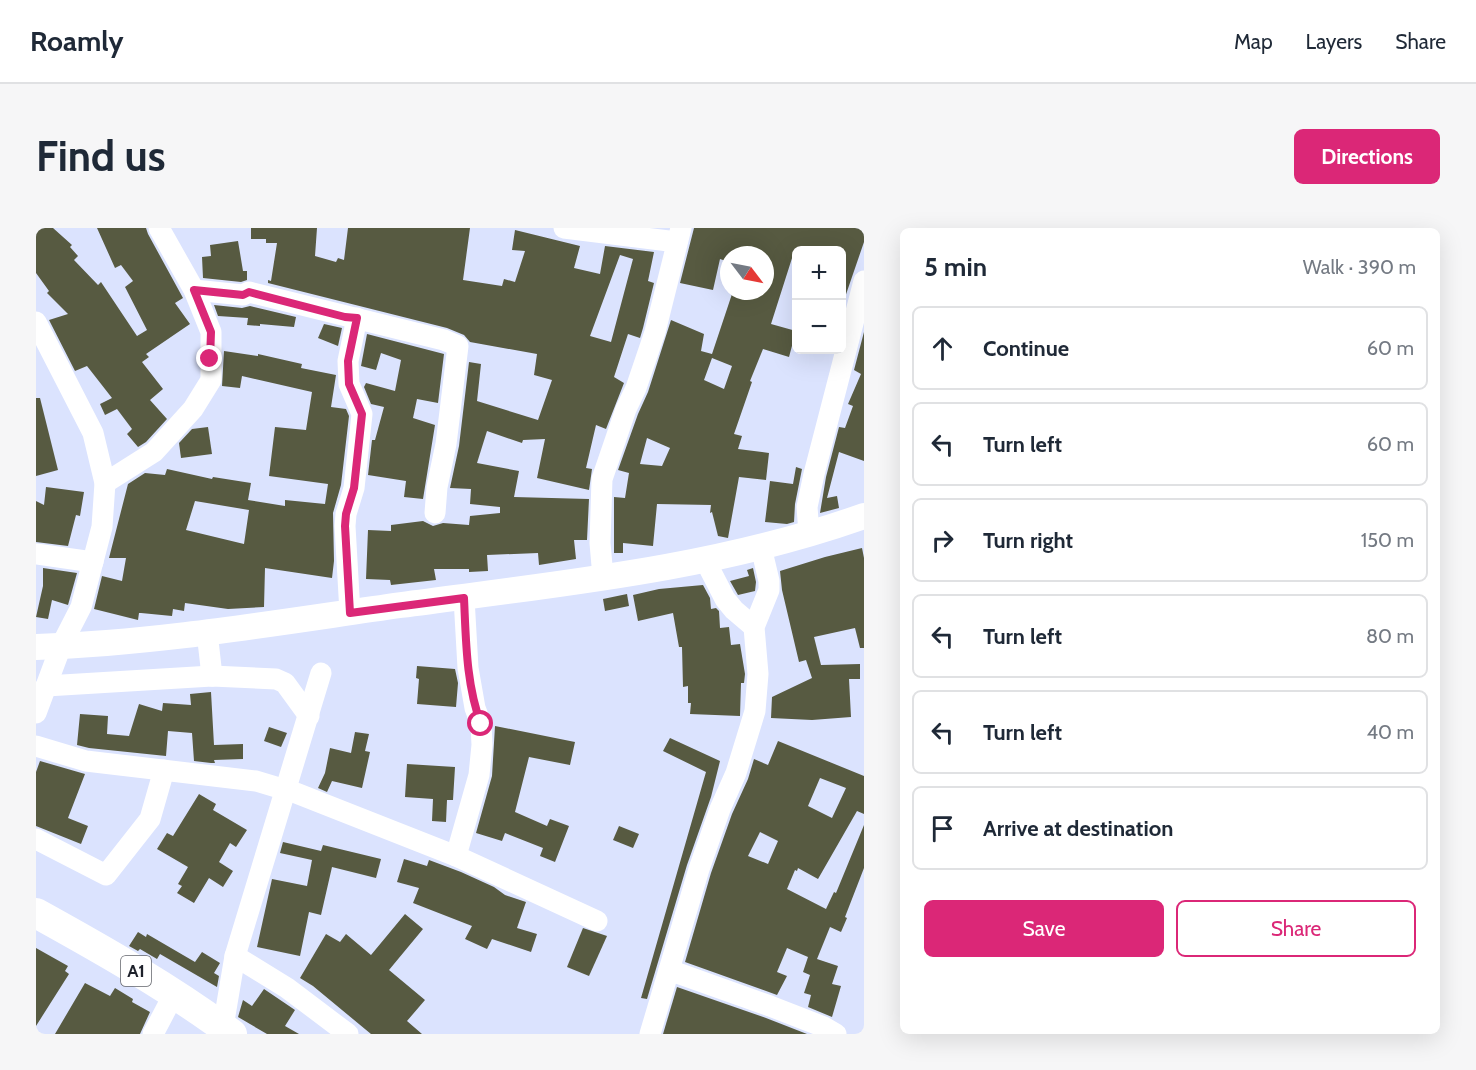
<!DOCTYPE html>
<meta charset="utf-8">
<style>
:root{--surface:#fff;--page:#f6f6f7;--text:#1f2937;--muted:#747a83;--line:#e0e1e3;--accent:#db2777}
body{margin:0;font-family:Cabin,sans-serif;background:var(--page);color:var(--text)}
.controls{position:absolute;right:18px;top:18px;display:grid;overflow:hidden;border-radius:9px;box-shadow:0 6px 24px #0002}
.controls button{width:54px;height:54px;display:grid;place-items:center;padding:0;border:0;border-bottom:2px solid var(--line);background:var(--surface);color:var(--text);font:30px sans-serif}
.compass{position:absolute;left:684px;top:18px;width:54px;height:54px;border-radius:50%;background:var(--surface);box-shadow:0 6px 24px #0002;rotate:122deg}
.stop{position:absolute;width:18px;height:18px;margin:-14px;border:4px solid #db2777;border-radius:50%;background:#fff}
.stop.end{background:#db2777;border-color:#fff;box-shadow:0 2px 6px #0008}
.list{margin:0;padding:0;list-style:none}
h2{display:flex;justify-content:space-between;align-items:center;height:78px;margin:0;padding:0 24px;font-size:26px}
h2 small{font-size:20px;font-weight:400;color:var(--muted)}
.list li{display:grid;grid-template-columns:39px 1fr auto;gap:18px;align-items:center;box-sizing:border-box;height:84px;margin:0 12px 12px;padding:0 12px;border:2px solid var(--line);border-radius:9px}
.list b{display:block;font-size:22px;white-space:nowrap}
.list em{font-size:20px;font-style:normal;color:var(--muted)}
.actions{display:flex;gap:12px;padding:18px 24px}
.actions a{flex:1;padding:14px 0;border:2px solid var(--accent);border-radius:9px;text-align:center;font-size:21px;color:var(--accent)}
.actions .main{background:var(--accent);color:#fff}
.icon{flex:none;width:33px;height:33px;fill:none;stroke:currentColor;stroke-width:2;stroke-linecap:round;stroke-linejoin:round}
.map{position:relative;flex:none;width:828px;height:806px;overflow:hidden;border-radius:9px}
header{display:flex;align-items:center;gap:36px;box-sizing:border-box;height:84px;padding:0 30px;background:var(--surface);border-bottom:2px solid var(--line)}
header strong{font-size:28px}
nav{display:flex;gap:33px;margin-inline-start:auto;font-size:21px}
.intro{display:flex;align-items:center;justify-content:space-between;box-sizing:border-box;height:144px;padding:0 36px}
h1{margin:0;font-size:42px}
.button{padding:15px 27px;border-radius:9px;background:var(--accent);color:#fff;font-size:21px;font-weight:700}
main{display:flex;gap:36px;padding:0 36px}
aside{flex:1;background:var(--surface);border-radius:9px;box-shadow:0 6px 24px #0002}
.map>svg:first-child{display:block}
.building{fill:#575a41;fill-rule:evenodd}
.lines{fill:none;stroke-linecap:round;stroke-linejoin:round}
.minor{stroke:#fff;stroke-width:21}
.major{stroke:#fff;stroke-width:26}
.highway{stroke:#fff;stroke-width:30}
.route{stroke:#db2777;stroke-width:8}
.labels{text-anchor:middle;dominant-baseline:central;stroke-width:6;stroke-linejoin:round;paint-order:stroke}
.shield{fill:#fff;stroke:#62646b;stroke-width:1.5}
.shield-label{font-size:18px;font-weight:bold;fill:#1e212b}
</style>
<header>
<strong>Roamly</strong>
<nav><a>Map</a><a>Layers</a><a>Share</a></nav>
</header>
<div class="intro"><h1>Find us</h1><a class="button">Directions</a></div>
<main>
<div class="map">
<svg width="828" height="806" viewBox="0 0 828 806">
<rect width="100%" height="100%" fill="#dbe3fe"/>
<g class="building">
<path d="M0,0H17L36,17L34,19L42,28L38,32L62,57L65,54L101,108L111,102L89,59L97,53L85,37L79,40L61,0H110L112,6L147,70L139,75L154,96L110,126L113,129L106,134L127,161L114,172L131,191L110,214L102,219L91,206L96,201L81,181L69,187L64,176L76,170L51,138L39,143L13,92L32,86L11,65L13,63L0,45Z"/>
<path d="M215,0H281L279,28L300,34L302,30L308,32L312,0H434L427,52L466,58L468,51L479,54L489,23L476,22L479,2L544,18L538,40L564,46L569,18L618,24L612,53L618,55L607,100L604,110L592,106L578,149L588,155L570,201L560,197L550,240L556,241L553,262L501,250L509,211L487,212L486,215L451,203L441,235L483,243L478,269L553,271L551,312H538L540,331L503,337L502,325L451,327L452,343L433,344V341H398L400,352L355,357L354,352L330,351L332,302L355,303V297L387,293L397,298L407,295L433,297L434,288L464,285V279L434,276L435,261L414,260L423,218L433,134L445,136L441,173L502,192L516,152L498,147L501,126L434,114L428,107L411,100L232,55V52L235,53L241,15H230V11H215ZM584,27L597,31L575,114L554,108Z"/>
<path d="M658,0H828V14L806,78V22H760V27H757L735,96L760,103L753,129L727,121L714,153L716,154L698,206L706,208L702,221L733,225L730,252L703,249L692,310L682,308L676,284L674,285L675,277L621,276L617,318L587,315V325H578V269L589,270L593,245L582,242L602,186L612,164L635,92L668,106L665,123L676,126L697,63H729V27H692L690,33L684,31L677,62L644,55ZM676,130L696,138L688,161L668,152ZM611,210L634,220L626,238L604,236Z"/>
<path d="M202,13L207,43H211V52L205,54L167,50L166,29L175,28L174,17Z"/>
<path d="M178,77L206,80L214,78L260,89L258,99L224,96V98L211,97L212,90L182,88Z"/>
<path d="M288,96L306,100L302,118L282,110Z"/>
<path d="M828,104V233L803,224L791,270L801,268L803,280L784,285L790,249L803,199L809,200L817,178L812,176L825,146L818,142Z"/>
<path d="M331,106L408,126L402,175L381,171L377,190L399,197L387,271L368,269L370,253L332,247L336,212H339L348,179L335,176L328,159L330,155L359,163L365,132L345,125L340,142L325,138Z"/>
<path d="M188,123L222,128V126L266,136L265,140L300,147L295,179L310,181L313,188L305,257L297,285L298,333L296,350L229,340L228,379L192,381L149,375L148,383L137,381L136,388L105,385H103L102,392L58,381L66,348L86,353L90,330H73L92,256L109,245L129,247L131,241L176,251L177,249L215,255L212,272L249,278V272L289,276L292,256L233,248L239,199L270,202L276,164L206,148L204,160L186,158ZM159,273L213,282L208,316L150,302Z"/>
<path d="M0,170H4L22,242L0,248Z"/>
<path d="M172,199L176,226L145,230L143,215L156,201Z"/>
<path d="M760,239L766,241L759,276L758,294L751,296L729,294L734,253L757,256Z"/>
<path d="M10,259L48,264L44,288L40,287L32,318L0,314V273L8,277Z"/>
<path d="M826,320L828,330V420H824L819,400L778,409L785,437L824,436V451H813L815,489L776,492L735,490L736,469L776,450L770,432L763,434L746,362L744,343L789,329Z"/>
<path d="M7,340L41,345L32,377L16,372L12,391L0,389L7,358Z"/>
<path d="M717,340L720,354L719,363L702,367L694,353L713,348L711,342Z"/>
<path d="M667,357L674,370L675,381L680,380L683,383L684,400L693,399L695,417L704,416L709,446L708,455H705L704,488L654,486L655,475H652V458L647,459L646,419H643L637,385L602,393L597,367L623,361Z"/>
<path d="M591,366L593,378L569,383L567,371Z"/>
<path d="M381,438L419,441L422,455L420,479L381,476L383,451L380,450Z"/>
<path d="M175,464L178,517L207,516V531L178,532L179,535H175L158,533L156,505L132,503L130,528L53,520L41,517L44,486L72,488L71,506L93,508L103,476L126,483L127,475L155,477L154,466Z"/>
<path d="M459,498L539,514L534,537L493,529L479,584L511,598L514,591L533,598L519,634L504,628L507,620L469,605L466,613L440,605L456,548Z"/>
<path d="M233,499L251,505L245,519L228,513Z"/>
<path d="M319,504L333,506L329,523L334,524L326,560L296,553L291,564L282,560L289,545L294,520L315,525Z"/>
<path d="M634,510L684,533L675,569L651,637L611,771L605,770L670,544L627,523Z"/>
<path d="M742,513L828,548V586L821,583L782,651L762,640L761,643L759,642L751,661L790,681L798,664L800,665L828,597V640L809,689L811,690L805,704L794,699L781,731L802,738L796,756L805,758L796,789L772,779L775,767L768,765L774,747L767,744L772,729L751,720L741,744L751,748L741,767L649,734L675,645L696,586L712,551L718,531L732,537ZM784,550L810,560L796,590L772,578ZM724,604L742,613L732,636L712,628Z"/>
<path d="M4,533L49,546L32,590L52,598L45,616L0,598V544Z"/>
<path d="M371,536L419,539L417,572H411L410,594L396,593L397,571L369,569Z"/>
<path d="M163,566L180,576L177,582L211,602L200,619L194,615L183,634L197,643L187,659L173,650L158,675L141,665L146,658L142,656L152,639L121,621L131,605L137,608Z"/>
<path d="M583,598L603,606L597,620L577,612Z"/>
<path d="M247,614L285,623L287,617L345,631L340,650L296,639L285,687L273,684L264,728L221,719L236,651L271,658L276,632L244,625Z"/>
<path d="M368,631L391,638L393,632L425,644L458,659L469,667L490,674L481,700L501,706L495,724L456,711L451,721L429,711L436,698L377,675L383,660L361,654Z"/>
<path d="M369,686L387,701L353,742L389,772L371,793L386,806H335L277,758L264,750L290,706L304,714L310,706L335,727Z"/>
<path d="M547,700L571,708L553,748L531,739Z"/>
<path d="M102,704L110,709L111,706L159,734L166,724L184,735L178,745L183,748L181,759L124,726L121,731L104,721L102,723L93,718Z"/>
<path d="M0,720L32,738L29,743L33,746L0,798Z"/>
<path d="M49,755L74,768L79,760L97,771L96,774L114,784L104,806H19Z"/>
<path d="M641,759L730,790L771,806H627Z"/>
<path d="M228,761L259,782L249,798L263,806H231L202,789L207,772L216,778Z"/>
</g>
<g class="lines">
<g class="minor">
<path d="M528,0L641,14"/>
<path d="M158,62L207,67L213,64L408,112L422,118L410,216L401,259L399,285"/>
<path d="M0,94L57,205L69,255L66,299L45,379L25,418L0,485"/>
<path d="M69,255L118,224L157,181L175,152V104L158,62L123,0"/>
<path d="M773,305L771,279L778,246L828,53"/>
<path d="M0,326L57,334"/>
<path d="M669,332L689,371L698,382L718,399"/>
<path d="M567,349L564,315L566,251L590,181L600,160L619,104L645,0"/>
<path d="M428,370L432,440L439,480L445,496L446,517L443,547L420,628L561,693"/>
<path d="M314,385L309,298L310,286L318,260L326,186L313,156L312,133L321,90"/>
<path d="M171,404L176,448"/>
<path d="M10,458L176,448L240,451L249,455L273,488"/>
<path d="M0,518L50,533L220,553L260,565L420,628"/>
<path d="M0,611L70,647L114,591L128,542"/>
<path d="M199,728L251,760L312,806"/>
<path d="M633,742L734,778L788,799L800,806"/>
<path d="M187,799L199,728L285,445"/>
<path d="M117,806L138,766"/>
<path d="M614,806L663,641L684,581L700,545L719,483L722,446L718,399L733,362V353L725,319"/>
</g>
<path class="major" d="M0,419C123,415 244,394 365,377C521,356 679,341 828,288"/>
<path class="highway" d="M0,685C67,722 134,760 196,806"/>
</g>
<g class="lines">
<path class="route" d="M174,131L175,104L158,62L207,67L213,64L309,89L321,90L312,133L313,156L326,186L318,260L310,286L309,298L314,385L428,370C430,412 430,456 445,496"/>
</g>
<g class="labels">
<rect class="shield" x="85" y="728" width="30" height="30" rx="4.5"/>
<g class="shield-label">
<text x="100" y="743">A1</text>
</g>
</g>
</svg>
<div class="controls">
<button>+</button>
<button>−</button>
</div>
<svg class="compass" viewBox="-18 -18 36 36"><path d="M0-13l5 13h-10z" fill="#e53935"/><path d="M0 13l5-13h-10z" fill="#747a83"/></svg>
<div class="stop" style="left:445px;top:496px"></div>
<div class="stop end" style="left:174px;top:131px"></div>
</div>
<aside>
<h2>5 min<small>Walk · 390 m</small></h2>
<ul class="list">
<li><svg class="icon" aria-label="ahead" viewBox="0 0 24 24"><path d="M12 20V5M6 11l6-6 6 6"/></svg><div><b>Continue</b></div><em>60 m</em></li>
<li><svg class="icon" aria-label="left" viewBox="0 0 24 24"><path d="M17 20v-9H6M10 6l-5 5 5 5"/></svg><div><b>Turn left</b></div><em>60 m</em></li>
<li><svg class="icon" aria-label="right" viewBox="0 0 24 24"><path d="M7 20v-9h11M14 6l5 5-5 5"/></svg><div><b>Turn right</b></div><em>150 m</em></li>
<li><svg class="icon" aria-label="left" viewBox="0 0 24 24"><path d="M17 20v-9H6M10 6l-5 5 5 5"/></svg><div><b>Turn left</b></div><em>80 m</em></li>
<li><svg class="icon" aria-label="left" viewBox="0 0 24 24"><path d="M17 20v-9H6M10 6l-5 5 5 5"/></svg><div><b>Turn left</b></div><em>40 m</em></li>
<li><svg class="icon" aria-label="arrive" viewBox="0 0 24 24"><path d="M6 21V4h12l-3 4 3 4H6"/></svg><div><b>Arrive at destination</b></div></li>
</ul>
<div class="actions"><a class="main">Save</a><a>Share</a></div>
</aside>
</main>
